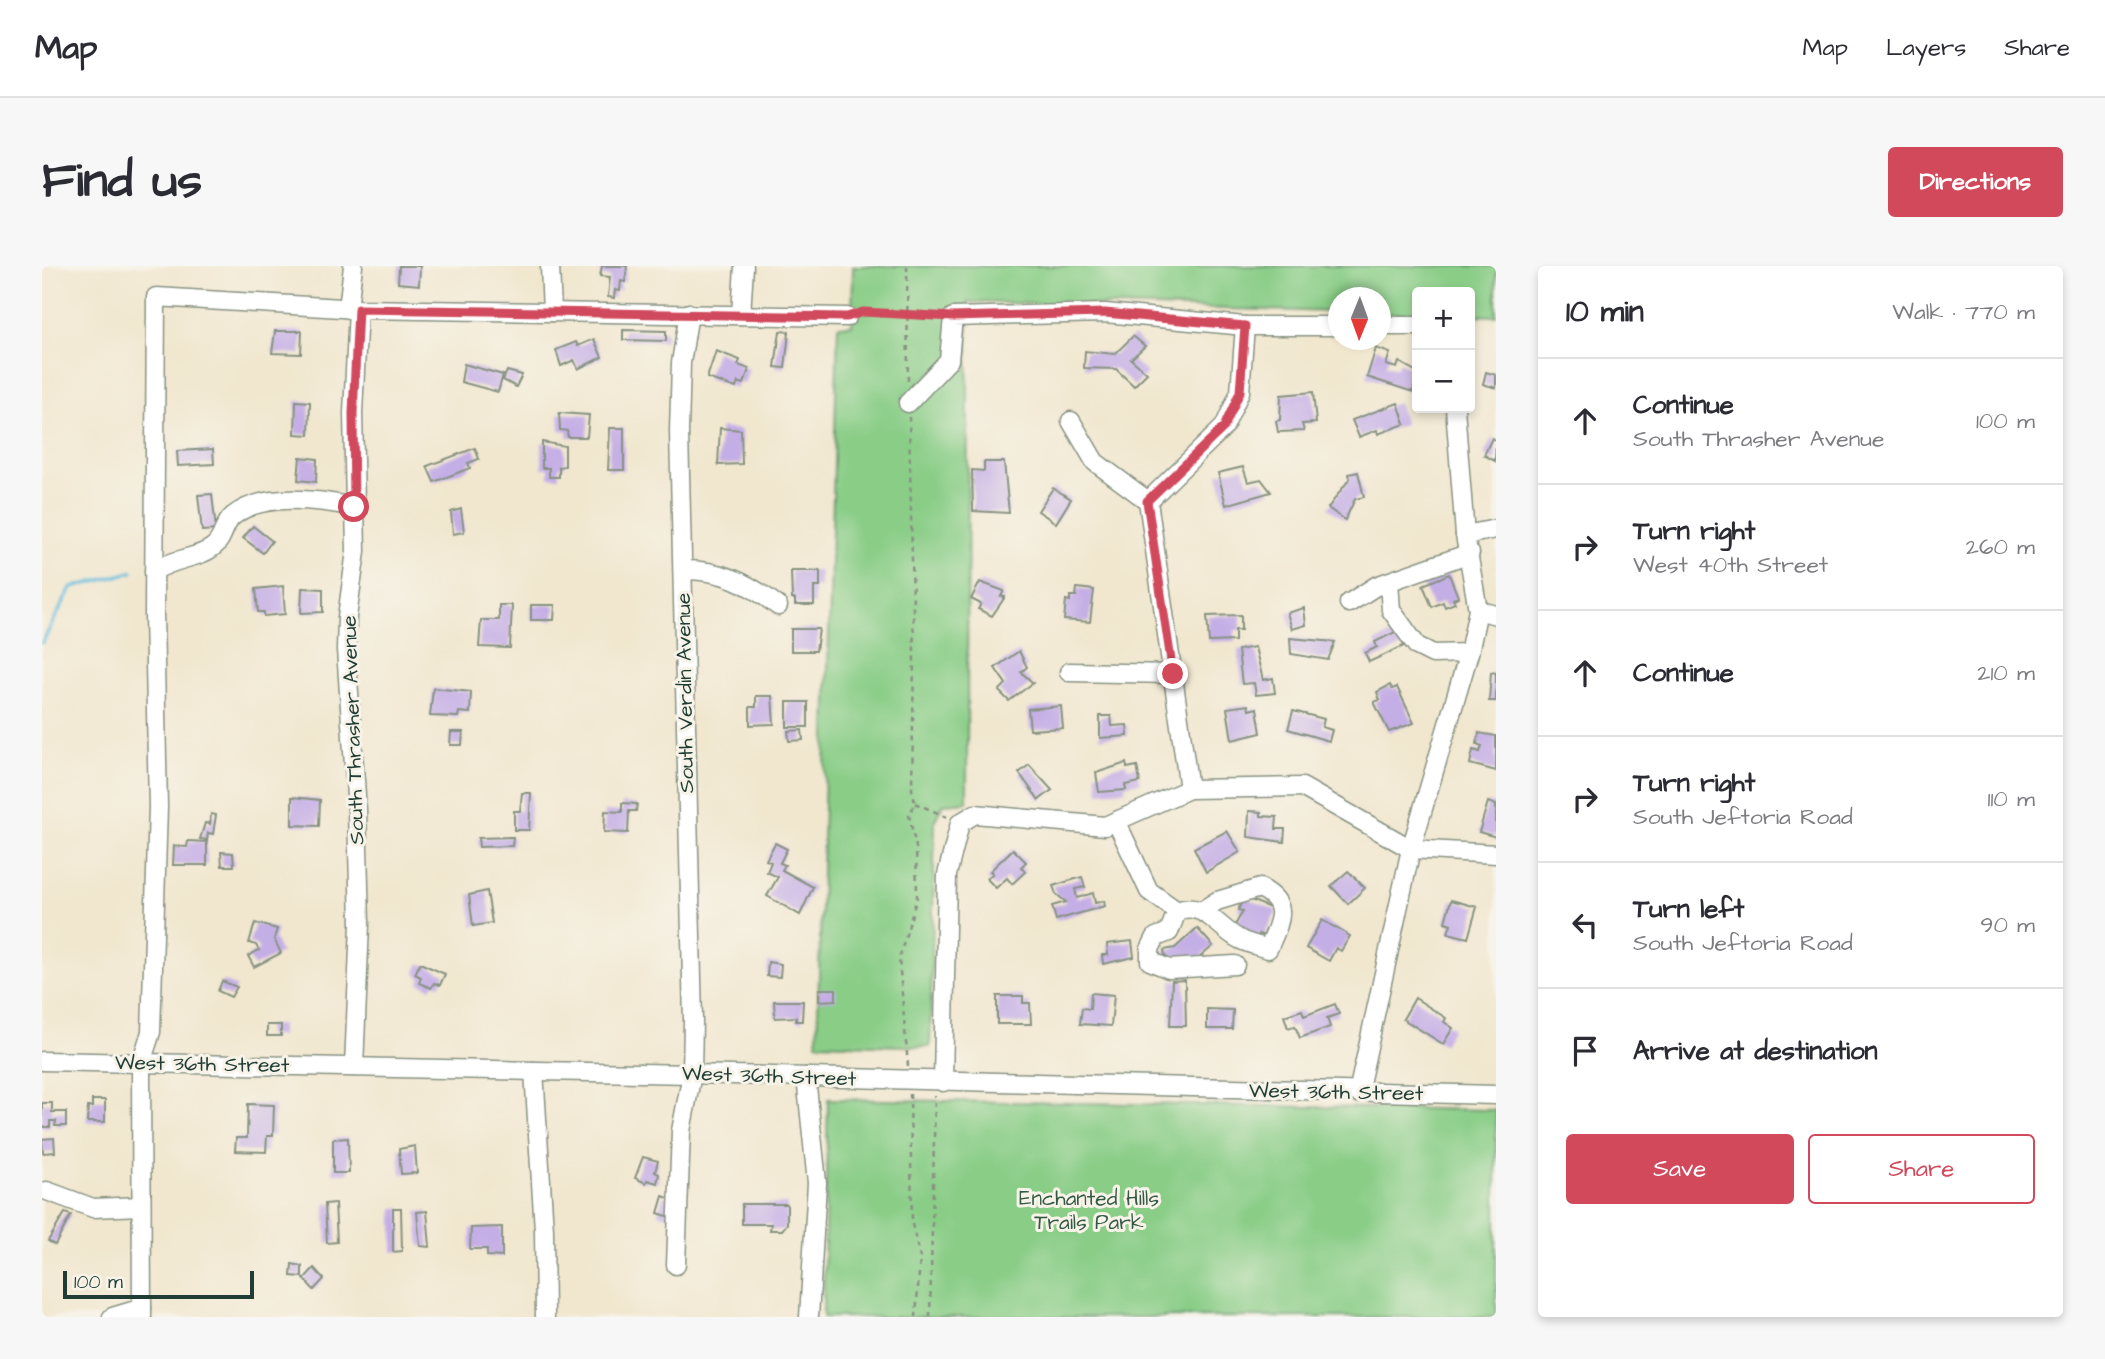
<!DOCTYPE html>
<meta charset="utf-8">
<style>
:root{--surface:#fff;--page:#f7f7f7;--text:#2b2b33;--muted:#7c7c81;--line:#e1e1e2;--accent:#d1495b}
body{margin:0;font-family:"Architects Daughter",sans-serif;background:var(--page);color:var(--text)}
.controls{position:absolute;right:21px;top:21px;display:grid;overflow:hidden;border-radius:7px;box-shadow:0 4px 10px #0003}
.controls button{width:63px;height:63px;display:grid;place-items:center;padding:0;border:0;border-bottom:2px solid var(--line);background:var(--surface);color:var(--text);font:35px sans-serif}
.compass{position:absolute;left:1286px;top:21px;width:63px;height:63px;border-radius:50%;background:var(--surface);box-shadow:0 4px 10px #0003;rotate:181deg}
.scale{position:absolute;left:21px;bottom:18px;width:191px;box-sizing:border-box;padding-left:7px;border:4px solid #1f3d34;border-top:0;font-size:19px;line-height:24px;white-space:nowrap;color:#1f3d34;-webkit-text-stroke:5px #f7f3e8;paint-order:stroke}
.stop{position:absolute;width:21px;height:21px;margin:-16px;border:5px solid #d1495b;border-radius:50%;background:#fff}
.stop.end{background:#d1495b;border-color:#fff;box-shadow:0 2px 7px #0008}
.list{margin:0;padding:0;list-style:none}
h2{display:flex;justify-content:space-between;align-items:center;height:91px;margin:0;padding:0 28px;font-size:30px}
h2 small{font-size:23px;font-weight:400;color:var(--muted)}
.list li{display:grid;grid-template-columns:46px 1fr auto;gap:21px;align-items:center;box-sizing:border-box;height:126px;padding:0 28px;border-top:2px solid var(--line)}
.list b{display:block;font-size:26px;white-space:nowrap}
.list p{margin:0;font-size:23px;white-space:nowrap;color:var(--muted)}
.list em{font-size:23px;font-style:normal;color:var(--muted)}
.actions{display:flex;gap:14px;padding:21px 28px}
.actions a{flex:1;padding:16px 0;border:2px solid var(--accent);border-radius:7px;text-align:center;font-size:24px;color:var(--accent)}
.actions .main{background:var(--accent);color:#fff}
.icon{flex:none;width:38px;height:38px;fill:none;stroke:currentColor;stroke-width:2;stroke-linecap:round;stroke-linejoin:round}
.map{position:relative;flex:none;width:1454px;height:1051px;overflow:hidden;border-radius:7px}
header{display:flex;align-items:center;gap:42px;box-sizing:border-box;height:98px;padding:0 35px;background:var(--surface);border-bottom:2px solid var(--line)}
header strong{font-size:33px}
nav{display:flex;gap:38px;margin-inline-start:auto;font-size:24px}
.intro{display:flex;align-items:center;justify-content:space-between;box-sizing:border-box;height:168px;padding:0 42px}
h1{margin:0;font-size:49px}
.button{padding:18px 32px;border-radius:7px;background:var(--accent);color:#fff;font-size:24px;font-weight:700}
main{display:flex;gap:42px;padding:0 42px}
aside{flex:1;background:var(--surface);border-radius:7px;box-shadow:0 4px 10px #0003}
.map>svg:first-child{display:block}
.green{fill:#89cd87;stroke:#54855e;stroke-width:2}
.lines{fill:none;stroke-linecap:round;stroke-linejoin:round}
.stream{stroke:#5ebbdc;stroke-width:3.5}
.building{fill:#c4aee6}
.minor-casing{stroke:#889282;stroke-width:21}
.path{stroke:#889282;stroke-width:2.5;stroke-dasharray:5 5;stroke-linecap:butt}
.minor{stroke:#fff;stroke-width:18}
.route{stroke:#d1495b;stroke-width:9}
.labels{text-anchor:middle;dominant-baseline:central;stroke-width:6;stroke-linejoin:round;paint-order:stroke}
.street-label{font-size:21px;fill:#1f3d34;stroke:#f7f3e8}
.park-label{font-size:21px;fill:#345a45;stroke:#f7f3e8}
</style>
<header>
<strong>Map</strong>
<nav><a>Map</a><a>Layers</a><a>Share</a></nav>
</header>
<div class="intro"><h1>Find us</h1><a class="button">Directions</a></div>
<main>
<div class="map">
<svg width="1454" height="1051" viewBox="0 0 1454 1051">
<rect width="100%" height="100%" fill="#f7f3e8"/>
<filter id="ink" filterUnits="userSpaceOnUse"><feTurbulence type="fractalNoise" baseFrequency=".0143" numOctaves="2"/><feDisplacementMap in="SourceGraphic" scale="14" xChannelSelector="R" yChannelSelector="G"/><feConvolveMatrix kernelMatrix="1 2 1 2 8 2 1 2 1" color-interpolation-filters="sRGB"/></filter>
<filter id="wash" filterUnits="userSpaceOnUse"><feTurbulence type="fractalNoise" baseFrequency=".00686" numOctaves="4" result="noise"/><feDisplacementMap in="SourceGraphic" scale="28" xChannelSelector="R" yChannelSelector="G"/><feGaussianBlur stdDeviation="1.57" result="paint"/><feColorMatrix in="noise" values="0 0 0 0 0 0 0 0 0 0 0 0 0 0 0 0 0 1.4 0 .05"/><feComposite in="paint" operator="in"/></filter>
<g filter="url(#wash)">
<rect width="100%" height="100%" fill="#f1e7cf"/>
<g class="green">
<path d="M811,0H1454V50L1428,49V26H1375V48L1339,47L1338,32H1296V46L926,36L925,536L901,538L893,554L888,781L775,777L796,60L810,59Z"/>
<path d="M786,833L1454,844V1051H781Z"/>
</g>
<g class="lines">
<path class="stream" d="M0,377L29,322L90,306"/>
</g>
<g id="blocks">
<g class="building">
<path d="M357,0H378L377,19L356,17Z"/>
<path d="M560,0H585L583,16L579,15L578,25L573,24L572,32L566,31L568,11L558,10Z"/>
<path d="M581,64L624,65V75L581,74Z"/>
<path d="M233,65H260L259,88L230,87Z"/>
<path d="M738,65L747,66L743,102L733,101Z"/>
<path d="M1091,70L1103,80L1089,93L1105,107L1092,120L1074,103L1042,102L1043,85L1073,88Z"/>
<path d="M552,73L560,91L536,103L532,94L519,100L514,84L534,76L536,80Z"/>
<path d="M1334,82L1348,87L1344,99L1355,102L1357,96L1375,106L1371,126L1325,111Z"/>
<path d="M674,85L698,94L696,99L707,103L702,118L696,116L694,122L665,112Z"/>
<path d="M422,98L461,109L456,126L419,116Z"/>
<path d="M465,105L480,109L474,121L461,114Z"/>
<path d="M1444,106L1454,109V122L1441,118Z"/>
<path d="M1271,126L1274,157L1260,158L1262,165L1236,166L1234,155L1238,154L1239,129Z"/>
<path d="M254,135L268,136L267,169L253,168Z"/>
<path d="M1356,137L1363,158L1336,168L1335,164L1317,171L1310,154Z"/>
<path d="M517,147L547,149L545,171H526L525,165L518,164Z"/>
<path d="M568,162H582V204H566Z"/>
<path d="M678,162L699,164L700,198L676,199Z"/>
<path d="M1450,172L1454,175L1453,195L1442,189Z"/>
<path d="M500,176L523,180V200L517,201V211H507V202H500Z"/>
<path d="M433,182L437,193L426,197L428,202L392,216L385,200Z"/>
<path d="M171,183L172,198L136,200L135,185Z"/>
<path d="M258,191L275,193L274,216L256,214Z"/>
<path d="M942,196H962L967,247L931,245L930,204L942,205Z"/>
<path d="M1201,201L1206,216L1219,213L1229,226L1184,239L1176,207Z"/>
<path d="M1316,206L1322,231L1313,233L1303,254L1286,242L1308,212L1307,208Z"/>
<path d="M1011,222L1029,233L1014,257L996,245Z"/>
<path d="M170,228L174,264L160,265L156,229Z"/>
<path d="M419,243L422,266L411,268L409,246Z"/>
<path d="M211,260L230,275L221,287L201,272Z"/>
<path d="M749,305H778V321H772V339H753V333H750Z"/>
<path d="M1407,308L1416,331L1411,333L1413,337L1403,341L1401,336L1390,341L1381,319Z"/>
<path d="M938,316L962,325L959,330L963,331L950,350L936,343L939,338L929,333Z"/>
<path d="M241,320L243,348L222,350V346H216L214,323Z"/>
<path d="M260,322L281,323V346L259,347Z"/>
<path d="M1035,322L1052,324L1048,356L1022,354L1024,334L1028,335V330H1034Z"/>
<path d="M457,339H470L468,382L437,381L439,354H457Z"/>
<path d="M489,339H513L512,354H489Z"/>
<path d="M1262,342L1264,359L1250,363L1245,347Z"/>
<path d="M1199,349V364H1193V375L1167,376L1165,350Z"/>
<path d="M749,363H777L774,385H749Z"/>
<path d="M1357,364L1364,379L1327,396L1323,387L1335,381L1333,376Z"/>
<path d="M1248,372L1293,376L1286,394L1249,388Z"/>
<path d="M1213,381L1221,414L1231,412L1233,427L1214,429L1212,417L1200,418L1196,384Z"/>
<path d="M977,385L985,401L979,406L991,417L967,435L957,425L964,418L953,402Z"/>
<path d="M1449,406L1454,407V435H1447Z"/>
<path d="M1348,419L1350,423L1355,421L1372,457L1347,466L1332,436L1338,434L1335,426Z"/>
<path d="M391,422L429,426L428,447L417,446L416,451L388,450Z"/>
<path d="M714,430H730L732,458L708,459V441H714Z"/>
<rect x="745" y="436" width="21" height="25"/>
<path d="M1206,439L1207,444L1215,442L1219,467L1190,474L1185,442Z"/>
<path d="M1019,440L1021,462L988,464L986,443Z"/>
<path d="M1251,445L1282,453L1280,461L1290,464L1287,475L1246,463Z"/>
<path d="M1058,450H1069L1070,460L1085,459L1086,470L1058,472Z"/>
<path d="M760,464L761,474L747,475L746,465Z"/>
<path d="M409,466H421L420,479H408Z"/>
<path d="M1437,467L1454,470V505L1428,498L1431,484L1438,486L1440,480L1435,478Z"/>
<path d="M1084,497L1085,502L1095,500L1098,516L1083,519L1084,524L1057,526L1054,507Z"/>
<path d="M987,499L1010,524L997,534L977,507Z"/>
<path d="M480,527H489L487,564H472V545H478Z"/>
<path d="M250,531L278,534L277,560L250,559Z"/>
<path d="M1446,536L1454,539V571L1437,566Z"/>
<path d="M580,537L595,538L594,545H587L586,567L562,566L563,545L580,546Z"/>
<path d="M1207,545L1219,546V550L1235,551L1234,563H1243L1242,576L1206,571Z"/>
<path d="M169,548L174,549L171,568L166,567L165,574L158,573L163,557L168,558Z"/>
<path d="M1185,565L1198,586L1164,606L1152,582Z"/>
<path d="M471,571L470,580L437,581L436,572Z"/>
<path d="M146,575L165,576V599H131L132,580L145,581Z"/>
<path d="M733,577L745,583L738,597L743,599L740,604L771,621L758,649L725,630L736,611L725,606L729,596L724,594Z"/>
<path d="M971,583L984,596L979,601L983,606L970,618L965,612L954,622L945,613L951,607L948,605Z"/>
<path d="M179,586L191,587L192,600H180Z"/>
<path d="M1306,605L1323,622L1306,638L1289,620Z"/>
<path d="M1040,611L1043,621L1033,623L1035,632L1051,627L1053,637L1062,635L1063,640L1014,654L1010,640L1024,636L1014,628L1011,620Z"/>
<path d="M445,625L450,657L431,660L427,629Z"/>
<path d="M1202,631L1235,645L1222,670L1217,668L1215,673L1192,661L1201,645L1196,644Z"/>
<path d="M1409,634L1435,641L1426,672L1406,667L1409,658L1403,656Z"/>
<path d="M1280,654L1308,670L1299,685L1294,682L1287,695L1264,682Z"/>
<path d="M213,657L235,663L232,673L239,687L212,701L206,690L217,684L214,679L207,677Z"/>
<path d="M1155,662L1171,680L1148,700L1124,694L1122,684L1133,682Z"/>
<path d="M1090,675L1092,691L1061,698L1060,689H1066L1065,678Z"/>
<path d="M726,696L739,698L738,711L725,710Z"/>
<path d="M378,697L403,708L398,719L392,717L389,722L377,717L379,711L373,708Z"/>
<path d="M1143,714L1144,760H1128L1130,715Z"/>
<path d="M180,715L195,721L189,731L176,725Z"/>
<path d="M777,723H794V734L777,735Z"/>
<path d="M1049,727L1072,729L1069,760L1038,758L1040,742L1048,743Z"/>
<path d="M955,730H981V737H988L989,758H955Z"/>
<path d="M1373,732L1404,752L1402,756L1411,762L1401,778L1361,753Z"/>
<path d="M732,735H761L760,755H754V751L733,752Z"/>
<path d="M1293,738L1297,748L1285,752L1288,761L1258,772L1253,760L1246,762L1242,750L1260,744L1262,750Z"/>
<path d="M1165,743L1191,744L1190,763H1165Z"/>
<rect x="225" y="759" width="14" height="11"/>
<path d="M50,834H63V856H45L46,841H50Z"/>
<path d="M0,837H10V846H24V860H13L14,855H8V861H0Z"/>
<path d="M206,838L232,839L231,870H225L224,886L193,885L194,872H205Z"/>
<path d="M12,872L13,886L1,887L0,873Z"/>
<path d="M306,872L307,907H291V873Z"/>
<path d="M373,880L375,907L359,908L357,883Z"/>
<path d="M601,891L616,895L613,906L617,908L615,917L605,914L604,917L593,912Z"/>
<path d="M621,930L634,935L631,952L616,947Z"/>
<path d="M293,937L295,976L285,977L283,938Z"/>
<path d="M700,938H745V958L740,964H728L729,958H700Z"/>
<path d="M351,942H359L360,985L351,986Z"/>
<path d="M385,945L388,981L378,980L375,946Z"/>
<path d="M23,947L29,949L13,979L6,975Z"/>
<path d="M460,961V991L445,990V983H428L429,962Z"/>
<path d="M250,998L260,1000V1011L249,1010Z"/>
<path d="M272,1002L282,1013L272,1024L262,1013Z"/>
</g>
</g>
</g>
<g filter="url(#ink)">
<use href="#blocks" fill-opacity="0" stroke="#889282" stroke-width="2"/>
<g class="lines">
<g class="minor-casing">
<g id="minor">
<path d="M508,0L510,46"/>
<path d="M306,43L311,0"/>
<path d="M699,49L702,0"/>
<path d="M1338,60H1375"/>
<path d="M866,137L907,94L911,51L1063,47L1203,60H1296"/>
<path d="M1029,155L1053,196L1106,235"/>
<path d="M1423,269L1454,263"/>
<path d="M641,304C680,304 705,316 736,340"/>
<path d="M112,305C132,292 158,292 171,281C182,273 181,258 191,250C220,226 278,234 312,241"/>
<path d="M1347,316L1349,344L1375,380L1391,388L1427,387"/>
<path d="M1307,337L1334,320L1428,287"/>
<path d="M1436,344L1454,349"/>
<path d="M1027,406L1131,408"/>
<path d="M1147,523L1106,235L1182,161L1198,126L1203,60"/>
<path d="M1074,555L1107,625L1135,645"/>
<path d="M1161,644L1175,635L1218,622C1250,638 1237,657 1226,683C1217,680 1207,678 1199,674C1176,663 1163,634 1135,645L1127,666L1114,671L1108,683V695L1127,703L1193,699"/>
<path d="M0,795L650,808L1454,829"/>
<path d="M312,801L318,658L315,544L304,383L305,351L314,285L311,147L316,43"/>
<path d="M492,805L502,964L503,1051"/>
<path d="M764,811L775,917L767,1051"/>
<path d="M901,816L905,609L918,557L933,548L1063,560L1147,523L1260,521L1369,583L1454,588"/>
<path d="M1316,827L1369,583L1427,387L1436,344L1423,269L1413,142"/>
<path d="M5,925L51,942L99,940"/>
<path d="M634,999L639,865L650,808L651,755L637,165L639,97L647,47"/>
<path d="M70,1051L100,1042"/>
<path d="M100,1051L99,797L109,766L116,541L112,348L114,31L316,43L805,51"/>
</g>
</g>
<g class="path">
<path d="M865,0L866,117"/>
<path d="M817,47L898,50"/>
<path d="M873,537L905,551"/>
<path d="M866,800L857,693L875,631L874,581L867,549L873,537L870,523L872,389L867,151"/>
<path d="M868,828L870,958L878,992L874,1051"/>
<path d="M888,1051L893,830"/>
</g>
<use href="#minor" class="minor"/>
</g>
</g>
<g class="lines" filter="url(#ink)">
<path class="route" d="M312,241L311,147L316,43L805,51L821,46L911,51L1063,47L1203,60L1198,126L1182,161L1105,235L1131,408"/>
</g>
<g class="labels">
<g class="street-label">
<text transform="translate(643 427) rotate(-91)">South Verdin Avenue</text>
<text transform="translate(311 464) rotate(-92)">South Thrasher Avenue</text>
<text transform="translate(160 798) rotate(1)">West 36th Street</text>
<text transform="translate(727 810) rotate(2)">West 36th Street</text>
<text transform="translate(1294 826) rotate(1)">West 36th Street</text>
</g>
<g class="park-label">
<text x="1047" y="932">Enchanted Hills<tspan x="1047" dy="24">Trails Park</tspan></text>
</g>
</g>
</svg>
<div class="controls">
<button>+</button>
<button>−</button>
</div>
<svg class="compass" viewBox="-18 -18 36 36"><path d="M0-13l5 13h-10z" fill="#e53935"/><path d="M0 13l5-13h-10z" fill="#7c7c81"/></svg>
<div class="scale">100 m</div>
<div class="stop" style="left:312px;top:241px"></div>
<div class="stop end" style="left:1131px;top:408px"></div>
</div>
<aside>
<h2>10 min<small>Walk · 770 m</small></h2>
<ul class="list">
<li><svg class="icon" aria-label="ahead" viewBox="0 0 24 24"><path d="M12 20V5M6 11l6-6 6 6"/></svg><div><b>Continue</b><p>South Thrasher Avenue</p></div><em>100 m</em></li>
<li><svg class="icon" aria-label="right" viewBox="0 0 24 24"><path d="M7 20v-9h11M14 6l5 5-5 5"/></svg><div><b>Turn right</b><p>West 40th Street</p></div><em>260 m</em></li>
<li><svg class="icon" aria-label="ahead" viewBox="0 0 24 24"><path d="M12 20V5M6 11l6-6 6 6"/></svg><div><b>Continue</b></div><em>210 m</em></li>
<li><svg class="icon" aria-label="right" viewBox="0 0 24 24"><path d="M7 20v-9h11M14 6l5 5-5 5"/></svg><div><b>Turn right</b><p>South Jeftoria Road</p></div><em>110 m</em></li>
<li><svg class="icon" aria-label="left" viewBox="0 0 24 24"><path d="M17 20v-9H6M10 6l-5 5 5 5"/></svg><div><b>Turn left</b><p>South Jeftoria Road</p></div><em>90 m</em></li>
<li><svg class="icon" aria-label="arrive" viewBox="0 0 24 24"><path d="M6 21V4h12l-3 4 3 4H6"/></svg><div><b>Arrive at destination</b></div></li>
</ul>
<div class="actions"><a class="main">Save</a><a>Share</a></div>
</aside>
</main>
